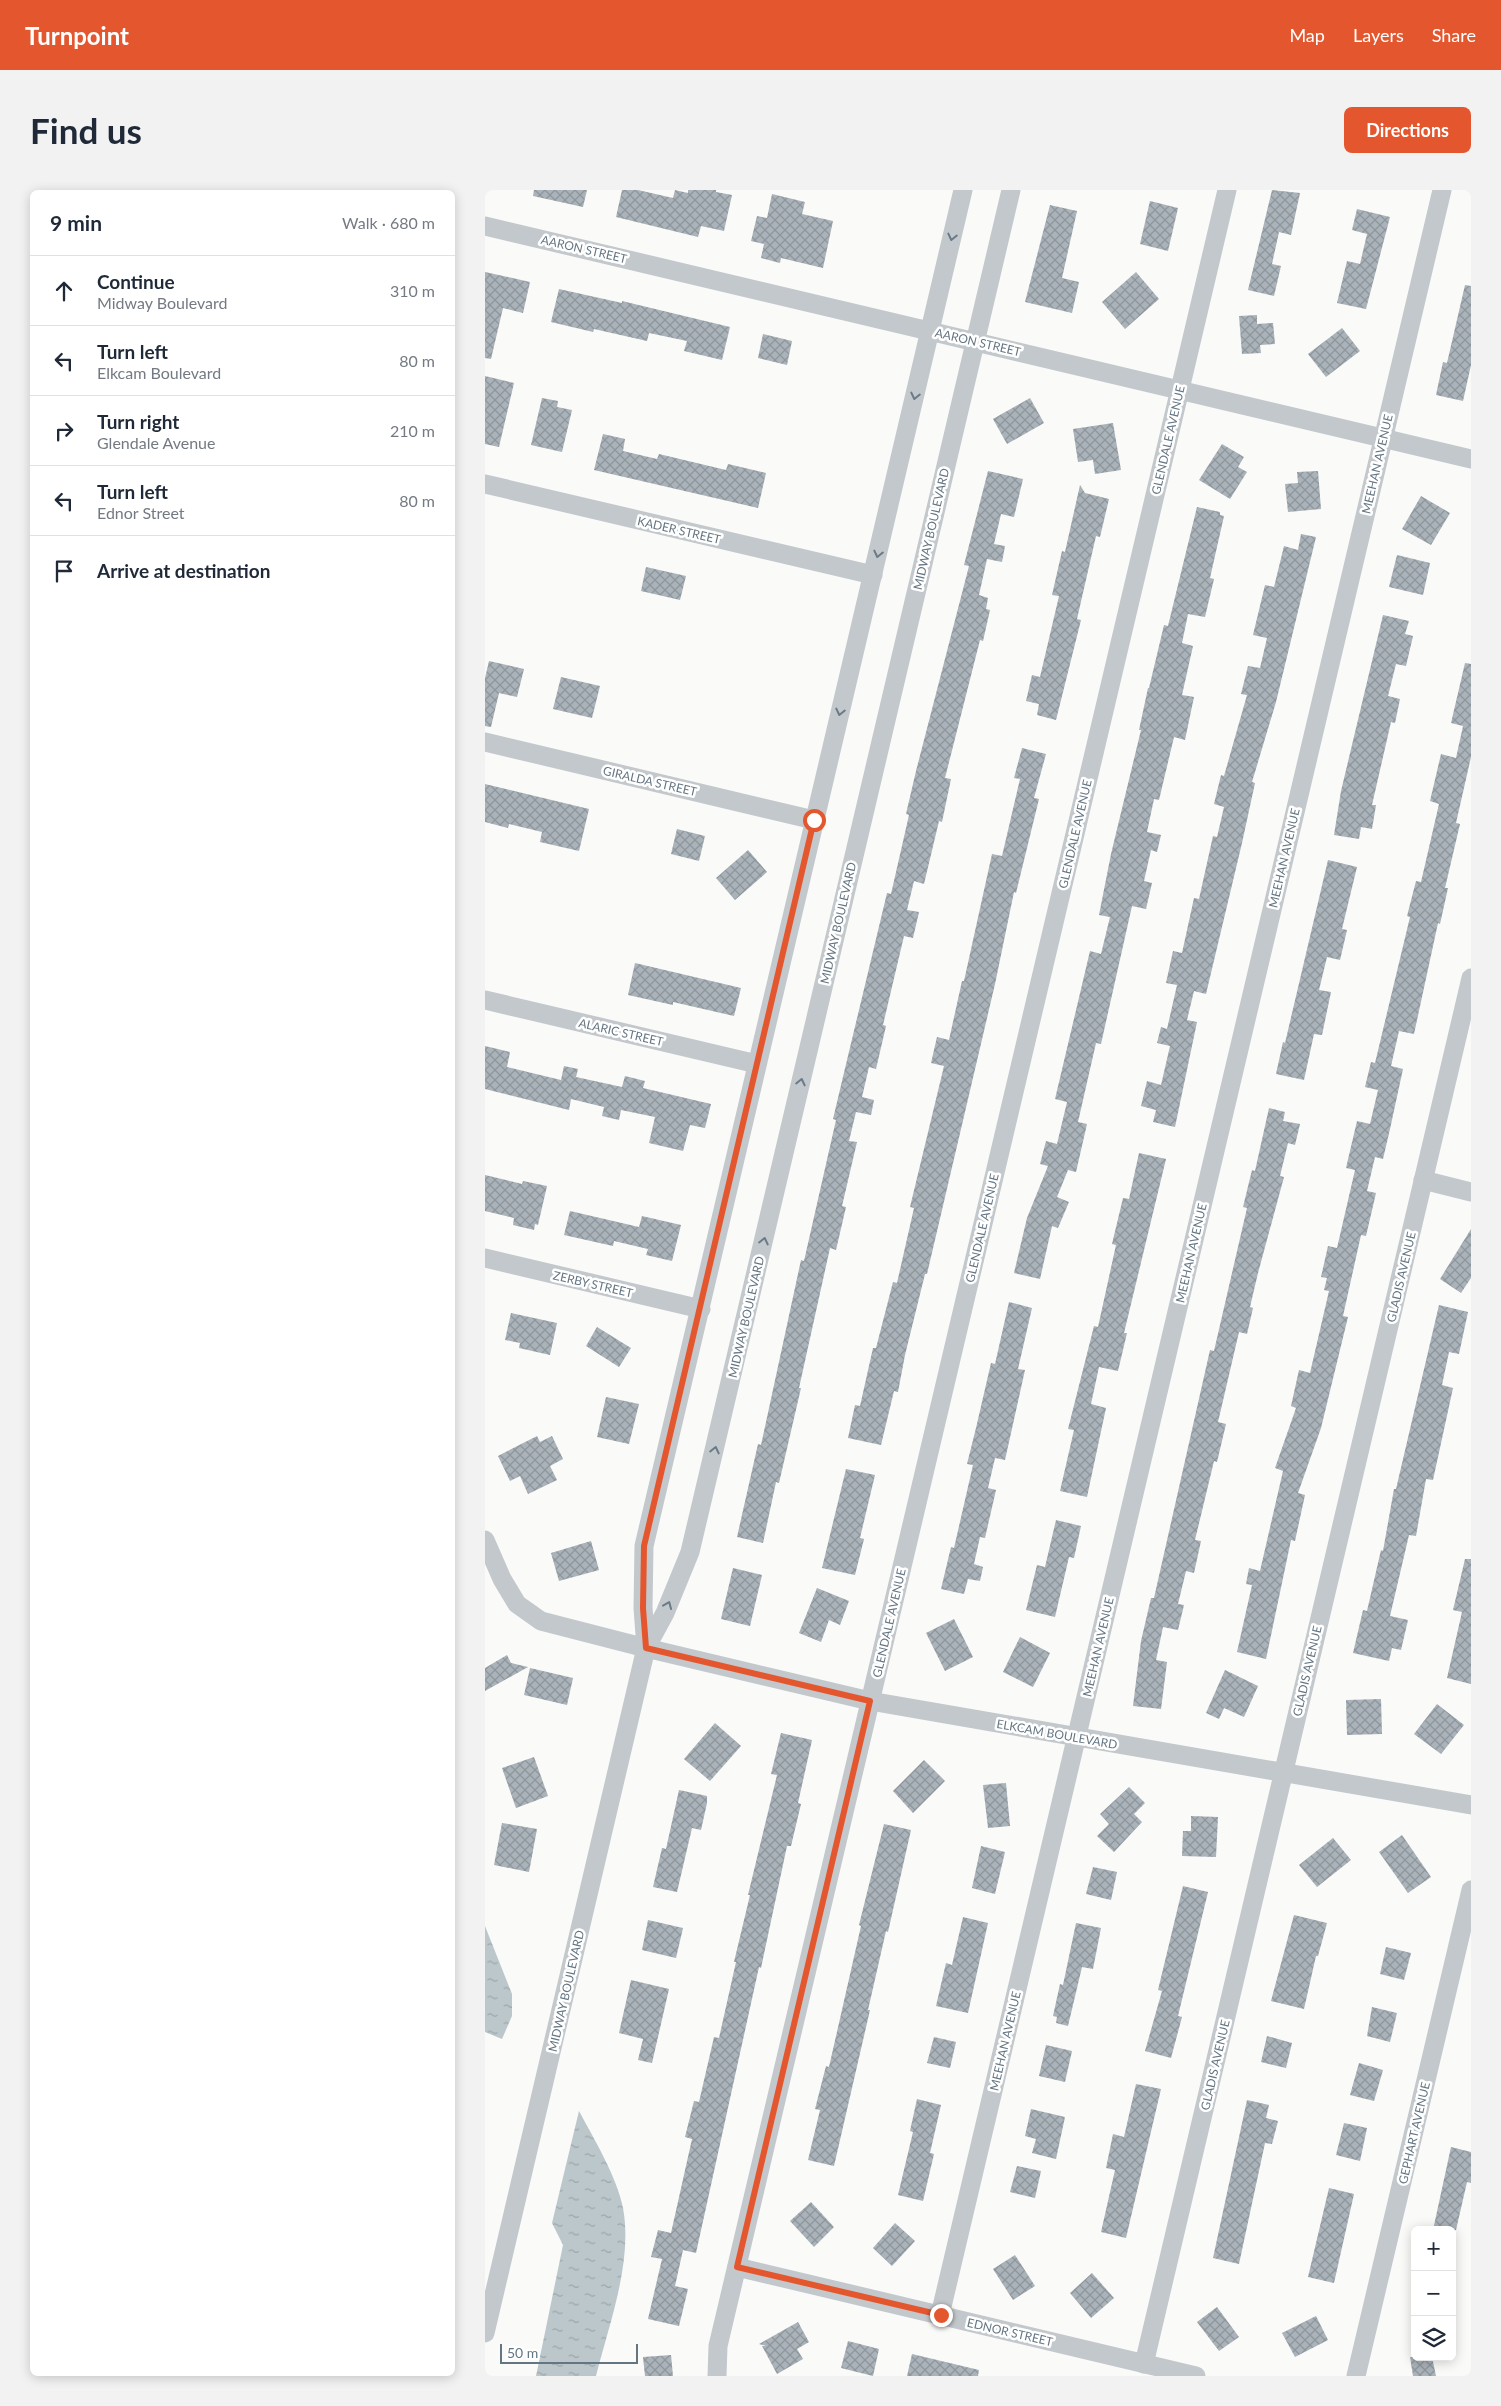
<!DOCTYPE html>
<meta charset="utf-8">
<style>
:root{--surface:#fff;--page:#f2f2f3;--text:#1f2937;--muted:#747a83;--line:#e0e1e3;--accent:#e4572e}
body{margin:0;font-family:Lato,sans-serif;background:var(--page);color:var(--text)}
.controls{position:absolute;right:15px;bottom:15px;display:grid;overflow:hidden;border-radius:8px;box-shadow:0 2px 12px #0003}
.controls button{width:45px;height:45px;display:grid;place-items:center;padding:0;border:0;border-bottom:1px solid var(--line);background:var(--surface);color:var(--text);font:25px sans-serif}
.scale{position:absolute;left:15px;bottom:12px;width:138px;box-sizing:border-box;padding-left:5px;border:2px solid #657683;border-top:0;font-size:14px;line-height:18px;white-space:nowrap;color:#657683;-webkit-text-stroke:4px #fff;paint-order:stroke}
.stop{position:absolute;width:15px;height:15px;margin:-11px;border:4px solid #e4572e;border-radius:50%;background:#fff}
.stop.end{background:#e4572e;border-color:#fff;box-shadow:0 1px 5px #0008}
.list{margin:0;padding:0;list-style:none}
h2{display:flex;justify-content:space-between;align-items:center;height:65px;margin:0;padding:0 20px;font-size:21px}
h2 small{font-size:16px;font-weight:400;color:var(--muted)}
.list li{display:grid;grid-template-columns:32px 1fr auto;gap:15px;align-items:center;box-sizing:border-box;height:70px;padding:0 20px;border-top:1px solid var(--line)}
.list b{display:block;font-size:19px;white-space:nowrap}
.list p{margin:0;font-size:16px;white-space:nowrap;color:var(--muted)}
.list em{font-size:16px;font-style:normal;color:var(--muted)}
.icon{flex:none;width:28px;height:28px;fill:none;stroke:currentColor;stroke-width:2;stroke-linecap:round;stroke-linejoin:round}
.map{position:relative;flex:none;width:986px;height:2186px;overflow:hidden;border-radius:8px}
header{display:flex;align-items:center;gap:30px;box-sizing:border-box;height:70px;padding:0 25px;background:var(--accent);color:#fff}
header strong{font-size:24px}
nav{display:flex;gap:28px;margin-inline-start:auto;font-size:18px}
.intro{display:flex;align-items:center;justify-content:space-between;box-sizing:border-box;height:120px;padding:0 30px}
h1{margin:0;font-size:35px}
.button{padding:12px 22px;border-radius:8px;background:var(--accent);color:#fff;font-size:18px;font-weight:700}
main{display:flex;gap:30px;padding:0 30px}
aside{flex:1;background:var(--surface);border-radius:8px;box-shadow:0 2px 12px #0003}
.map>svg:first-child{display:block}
.water{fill:url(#water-ripples)}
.building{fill:url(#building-cross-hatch)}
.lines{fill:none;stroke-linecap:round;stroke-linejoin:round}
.minor{stroke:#c3c8cc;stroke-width:19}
.oneway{stroke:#6a7a87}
.route{stroke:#e4572e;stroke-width:6}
.labels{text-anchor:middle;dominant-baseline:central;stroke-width:5;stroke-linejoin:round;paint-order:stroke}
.street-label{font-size:12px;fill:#657683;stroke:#fff}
</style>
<header>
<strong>Turnpoint</strong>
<nav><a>Map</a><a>Layers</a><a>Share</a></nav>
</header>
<div class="intro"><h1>Find us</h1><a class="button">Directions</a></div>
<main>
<aside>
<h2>9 min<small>Walk · 680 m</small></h2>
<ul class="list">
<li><svg class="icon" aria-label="ahead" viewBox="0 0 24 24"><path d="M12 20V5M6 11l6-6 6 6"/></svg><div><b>Continue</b><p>Midway Boulevard</p></div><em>310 m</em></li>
<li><svg class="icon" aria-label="left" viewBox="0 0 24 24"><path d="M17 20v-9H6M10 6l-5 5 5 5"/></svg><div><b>Turn left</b><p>Elkcam Boulevard</p></div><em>80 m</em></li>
<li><svg class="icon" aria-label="right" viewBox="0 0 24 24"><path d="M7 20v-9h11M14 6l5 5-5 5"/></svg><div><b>Turn right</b><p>Glendale Avenue</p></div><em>210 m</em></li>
<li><svg class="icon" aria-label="left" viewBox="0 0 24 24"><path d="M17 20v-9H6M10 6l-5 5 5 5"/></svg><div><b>Turn left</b><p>Ednor Street</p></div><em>80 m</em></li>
<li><svg class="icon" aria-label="arrive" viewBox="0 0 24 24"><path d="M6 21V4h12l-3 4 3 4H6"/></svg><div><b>Arrive at destination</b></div></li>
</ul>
</aside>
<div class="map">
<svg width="986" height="2186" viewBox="0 0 986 2186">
<defs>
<pattern id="water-ripples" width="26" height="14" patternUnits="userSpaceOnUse" patternTransform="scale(1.25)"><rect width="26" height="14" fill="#bbc7cb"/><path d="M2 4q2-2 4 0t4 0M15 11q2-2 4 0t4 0" fill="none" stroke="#9ca6aa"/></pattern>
<pattern id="building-cross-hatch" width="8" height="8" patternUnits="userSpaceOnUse" patternTransform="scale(1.25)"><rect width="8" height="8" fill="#aab3b9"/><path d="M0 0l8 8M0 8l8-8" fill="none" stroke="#8e969c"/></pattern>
</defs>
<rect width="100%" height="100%" fill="#fafaf8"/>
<g class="water">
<path d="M0,1736L27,1804V1826L17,1849L0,1842Z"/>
<path d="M94,1921C109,1949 132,1987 138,2018C148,2072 124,2134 111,2186H51L78,2055L67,2033Z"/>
</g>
<g class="building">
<path d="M49,0H102L98,17L48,6Z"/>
<path d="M137,0H153L188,8L190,0L203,3V0H231V2L247,5L239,41L216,36L213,47L131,27Z"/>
<path d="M787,0L815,3L806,45L794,42L787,74L796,76L789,106L763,100Z"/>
<path d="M287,4L320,12L317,24L348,31L338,78L296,68L295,73L276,68L279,54L266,51L272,26L282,28Z"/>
<path d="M665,11L693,18L683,61L655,54Z"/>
<path d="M565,15L592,21L577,88L594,92L587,123L540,112Z"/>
<path d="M872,19L905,27L881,119L852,113L862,71L875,74L882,44L867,40Z"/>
<path d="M0,82L45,92L38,123L18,118L6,169L0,168Z"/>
<path d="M651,82L674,109L640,139L617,112Z"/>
<path d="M980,95L986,96V175L978,211L951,205L958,172L962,173Z"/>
<path d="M74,99L137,113V111L245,137L237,170L199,161L202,151L164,143L162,151L109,139L108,142L66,132Z"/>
<path d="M772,125V134L788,133L790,154L775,155L776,163L757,164L754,126Z"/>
<path d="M857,138L875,161L841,187L823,164Z"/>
<path d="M278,144L307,151L302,175L273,168Z"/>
<path d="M0,186L29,193L14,257L0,254Z"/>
<path d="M57,208L73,211L72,217L87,220L77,262L46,255Z"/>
<path d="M545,208L559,233L522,254L508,229Z"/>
<path d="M628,233L636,280L610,284L608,270L593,272L588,239Z"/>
<path d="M118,244L140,249L138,261L172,269L174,264L241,280L243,274L281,283L273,318L109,280Z"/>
<path d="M737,254L759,267L753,277L762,282L745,309L714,290Z"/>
<path d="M503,281L538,289L529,327L516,324L509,354L520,356L517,372L502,369L494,405L503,408L501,419L505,420L498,451L495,450L460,588L466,589L457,632L454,631L439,694L429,691L422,720L434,722L428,748L419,746L398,835L401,836L391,879L384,877L377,907L389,910L386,925L371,922L364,951L372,952L357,1016L361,1017L351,1060L345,1058L314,1198H316L294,1293L291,1292L278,1353L252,1347L273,1254L276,1255L316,1070L319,1071L351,930L348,929L357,891L402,703L406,704L424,625L421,624L431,581L484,376L479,375Z"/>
<path d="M833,281L836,319L803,322L800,294L813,293L812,282Z"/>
<path d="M595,295L600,303L624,309L615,347L611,346L592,429L596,430L571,530L552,525L554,514L541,511L547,485L555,487L574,406L567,405L577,361L580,362Z"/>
<path d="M936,306L965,323L946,355L917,339Z"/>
<path d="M712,317L735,322V325L739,326L725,388L729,389L720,427L703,424L697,453L708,456L697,505L709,507L700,550L689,547L674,610L669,609L662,642L676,645L672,662L666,660L659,691L667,693L661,719L647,716L616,854L611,853L593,932L602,934L591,982L583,980L572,1007L584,1012L573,1038L567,1036L555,1089L529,1083L542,1028L563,976L555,974L561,951L572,954L582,912L570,909L605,761L616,764L625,727L614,725L626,664L656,540H654L663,498H664L679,435L683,436Z"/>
<path d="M816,344L831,347L791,512L767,592L770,593L757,653L721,804L709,801L702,830L712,832L690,937L668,932L671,920L656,916L662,891L676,895L685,856L672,853L676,837L682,839L692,795L681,793L688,761L697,763L709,708L714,709L728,646L732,647L739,617L729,614L736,585L739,586L762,505L756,504L763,476L775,478L782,448L768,445L780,395L789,397L799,356L813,360Z"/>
<path d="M912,365L945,373L938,405L904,397Z"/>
<path d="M161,377L201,386L195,410L156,401Z"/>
<path d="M898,425L924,431L920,444L928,446L921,476L911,474L903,506L915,509L910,533L906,532L887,615H891L887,639L876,637L874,649L849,645L856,601Z"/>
<path d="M4,471L39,479L32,507L14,503L6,537L0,536V488Z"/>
<path d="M980,473L986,474V567L971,633L975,634L960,698H963L955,734L953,733L929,844L914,841L906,876L918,879L905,939L898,969L890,967L882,1001L891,1003L881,1046L876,1045L858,1126L863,1127L836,1238L813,1303L820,1305L810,1351L806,1350L781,1469L752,1462L767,1395L761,1394L764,1378L775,1381L798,1281L790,1278L811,1218L806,1216L814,1180L825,1183L844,1101L839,1100L842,1088L836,1087L843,1056L852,1058L870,980L861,978L872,931L885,934L893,900L880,897L886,872L890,873L925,727L922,726L931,691L936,692L954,614L945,611L956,564L971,568L978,536L966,533Z"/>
<path d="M76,487L115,496L107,528L68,519Z"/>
<path d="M537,558L561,564L549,608L554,609L531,703L529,702L510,794L442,1084H440L420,1165L413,1202L409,1201L396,1255L363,1248L370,1215L375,1216L388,1158H391L408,1092L412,1093L429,1018L425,1017L459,876L446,873L452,847L464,850L477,791H479L507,664L517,666L535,589L529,588Z"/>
<path d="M0,594L104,619L94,661L55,652L57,642L24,634L23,638L0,632Z"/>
<path d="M192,639L220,646L214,671L186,664Z"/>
<path d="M263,660L282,682L250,710L231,688Z"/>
<path d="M843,670L872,677L857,739L862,740L855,770L842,767L834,800L846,802L837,845L829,844L819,890L791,884L798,852L800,853Z"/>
<path d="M150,773L256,798L249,826L188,812V815L143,805Z"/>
<path d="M0,856L25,862L22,877L76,890L79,876L93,879L91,887L137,897L140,886L160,891L158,898L226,914L220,938L205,935L198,961L164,953L170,927L136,920L134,930L117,926L119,917L86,909L84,920L0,899Z"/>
<path d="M784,918L800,922L798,931L815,934L810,955L803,953L795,986L799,987L773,1083L765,1117L768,1118L762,1144L754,1142L733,1232L741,1234L732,1272L729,1271L710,1350L716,1351L709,1383L701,1381L693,1414L699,1415L693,1440L678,1437L671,1470L682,1472L676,1519L648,1516L656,1451L666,1408H669L725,1160L729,1161L762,1018L758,1017L767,980L770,981Z"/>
<path d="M654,963L681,969L639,1143H642L633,1181L614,1177L606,1214L621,1218L602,1307L575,1301L589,1240L583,1239L609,1136L613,1137L631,1055L627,1054L638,1008L644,1009Z"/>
<path d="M0,985L37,994L38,991L62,996L53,1035L50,1034L49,1040L28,1035L29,1028L0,1021Z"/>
<path d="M85,1021L154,1037L157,1026L196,1035L187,1071L161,1065L163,1059L129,1051L128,1056L79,1045Z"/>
<path d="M986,1039V1088L976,1103L955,1089Z"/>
<path d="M524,1112L547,1118L533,1179L540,1180L520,1270L510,1268L503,1298L511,1300L500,1348L495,1347L489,1374L498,1377L495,1391L483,1389L479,1404L456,1399L466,1357L469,1358L488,1275L482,1274L491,1238L506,1173L510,1174Z"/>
<path d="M954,1115L983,1122L974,1164L964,1162L957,1195L968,1198L948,1290L941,1289L931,1346L924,1345L905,1426L923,1430L916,1460L907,1458L904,1471L868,1463L878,1420L882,1421L896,1360L898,1361L909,1299H911Z"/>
<path d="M26,1123L72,1133L65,1165L34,1158L35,1153L20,1150Z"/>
<path d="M112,1137L146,1158L134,1177L101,1156Z"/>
<path d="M121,1207L154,1214L144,1254L112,1247Z"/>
<path d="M52,1246L55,1252L67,1246L78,1269L65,1276L72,1290L43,1304L35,1286L25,1291L13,1266Z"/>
<path d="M361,1279L390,1285L375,1348L379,1349L370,1385L337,1378Z"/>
<path d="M571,1330L596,1336L589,1368L584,1367L570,1427L541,1420L552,1375L560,1377Z"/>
<path d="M106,1351L114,1380L74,1391L66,1363Z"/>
<path d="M980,1369H986V1494L962,1488L977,1422L968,1420Z"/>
<path d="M248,1378L277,1385L265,1436L236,1429Z"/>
<path d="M332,1398L364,1411L355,1435L344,1430L336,1452L314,1443Z"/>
<path d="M469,1429L488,1467L460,1481L441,1443Z"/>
<path d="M535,1447L565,1463L548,1497L518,1482Z"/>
<path d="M22,1465L26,1473L43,1477L0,1501V1478Z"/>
<path d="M45,1478L88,1488L82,1515L39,1505Z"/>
<path d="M740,1480L773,1496L759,1527L739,1518L734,1529L721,1523Z"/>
<path d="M896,1509L897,1544L862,1545L861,1510Z"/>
<path d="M952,1514L979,1535L956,1564L929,1544Z"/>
<path d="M230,1533L256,1556L225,1591L199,1569Z"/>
<path d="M296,1543L327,1550L313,1613L316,1614L306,1656H302L276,1778L274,1777L211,2063L198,2060L190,2096L203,2099L194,2136L163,2129L177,2069L166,2067L173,2040L186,2043L207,1949L200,1947L209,1911L214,1912L229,1847L234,1848L251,1772H249L265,1705H263L292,1585L286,1584Z"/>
<path d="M49,1567L63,1606L31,1618L17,1578Z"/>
<path d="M439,1570L460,1591L428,1623L408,1601Z"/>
<path d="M521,1593L525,1636L503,1638L498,1595Z"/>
<path d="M644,1597L660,1613L649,1624L657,1632L629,1662L612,1646L624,1634L615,1624Z"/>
<path d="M194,1600L222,1606V1613L216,1640L207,1638L192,1702L168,1697L177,1658L181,1659Z"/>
<path d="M706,1626L733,1627L731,1667L697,1666L698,1641H706Z"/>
<path d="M17,1633L52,1639L44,1682L9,1675Z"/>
<path d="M399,1634L426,1640L403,1742L401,1741L383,1820H385L349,1976L323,1970L335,1920L330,1919L341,1876L344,1877L376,1736L374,1735Z"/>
<path d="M917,1645L946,1687L923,1703L894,1662Z"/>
<path d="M848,1648L866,1670L832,1697L814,1675Z"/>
<path d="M496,1656L520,1662L510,1704L487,1698Z"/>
<path d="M608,1677L632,1682L626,1710L601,1704Z"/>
<path d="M698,1696L723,1702L693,1826L697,1827L686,1868L660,1861L677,1801L673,1800Z"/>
<path d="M809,1725L842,1733L833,1766H831L819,1819L786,1811Z"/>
<path d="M478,1727L503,1733L483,1823L451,1816L461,1773L467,1775Z"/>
<path d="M163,1730L198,1738L191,1768L157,1760Z"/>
<path d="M591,1733L616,1738L608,1779L597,1777L583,1836L571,1833L572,1827L568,1826L575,1794L578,1795Z"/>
<path d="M901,1757L926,1763L919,1790L895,1784Z"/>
<path d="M146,1790L184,1799L167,1873L153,1870L158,1849L134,1843Z"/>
<path d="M887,1817L912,1823L905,1852L882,1846Z"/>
<path d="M782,1846L807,1853L801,1878L776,1872Z"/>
<path d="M449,1847L471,1852L465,1878L442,1873Z"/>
<path d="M561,1855L587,1861L580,1892L554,1886Z"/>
<path d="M874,1873L898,1880L889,1911L865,1905Z"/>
<path d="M651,1894L676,1899L641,2048L616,2042L630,1980L621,1978L628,1944L639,1947Z"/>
<path d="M432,1909L456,1915L445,1963L449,1964L438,2011L413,2005L428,1942L425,1941Z"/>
<path d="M762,1910L784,1915L781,1928L793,1931L787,1954L780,1953L754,2074L728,2068Z"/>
<path d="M546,1919L580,1927L571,1969L547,1963L551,1949L540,1946Z"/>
<path d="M859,1933L882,1938L875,1971L851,1965Z"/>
<path d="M966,1957L986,1962V1993L982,1992L971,2040H948Z"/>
<path d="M532,1976L556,1981L550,2008L525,2002Z"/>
<path d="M844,1998L869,2004L849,2093L823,2087Z"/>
<path d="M326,2012L349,2037L329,2057L305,2031Z"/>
<path d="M410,2033L430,2051L407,2076L388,2058Z"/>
<path d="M530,2065L550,2096L528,2110L508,2079Z"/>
<path d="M607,2083L629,2108L606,2128L585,2103Z"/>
<path d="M732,2117L754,2147L734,2161L712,2132Z"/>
<path d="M831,2126L843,2150L810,2167L797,2143Z"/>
<path d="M313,2132L324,2152L312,2159L318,2169L292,2184L277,2156H281L274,2154Z"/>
<path d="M363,2151L394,2159L388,2186L356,2178Z"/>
<path d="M427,2164L494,2180L493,2186H422Z"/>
<path d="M186,2165L188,2186H160L158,2167Z"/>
<path d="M925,2167H947L951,2186H928Z"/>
</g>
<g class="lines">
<g class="minor">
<path d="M0,36L986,269"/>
<path d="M0,294L388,385"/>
<path d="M0,552L329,630"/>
<path d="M0,810L272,874"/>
<path d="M938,990L986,1002"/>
<path d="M0,1068L216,1119"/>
<path d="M0,1350L17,1389L32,1414L56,1431L161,1458L385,1511L986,1615"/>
<path d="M161,1458L158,1418L159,1356L478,0"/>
<path d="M252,2077L711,2186"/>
<path d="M455,2125L957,0"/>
<path d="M0,2143L161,1458L180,1423L205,1362L526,0"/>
<path d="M659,2174L986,788"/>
<path d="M232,2186L233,2156L742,0"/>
<path d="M871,2186L986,1700"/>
</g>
</g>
<defs><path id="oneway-chevron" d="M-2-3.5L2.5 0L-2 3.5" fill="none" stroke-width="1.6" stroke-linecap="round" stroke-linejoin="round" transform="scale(1.25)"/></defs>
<g class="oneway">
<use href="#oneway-chevron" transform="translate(467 47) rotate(103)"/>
<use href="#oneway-chevron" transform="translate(430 206) rotate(103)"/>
<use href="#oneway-chevron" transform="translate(393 364) rotate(103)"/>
<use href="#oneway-chevron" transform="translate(355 522) rotate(103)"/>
<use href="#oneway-chevron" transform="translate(316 892) rotate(-77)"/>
<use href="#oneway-chevron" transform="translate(279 1051) rotate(-77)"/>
<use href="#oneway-chevron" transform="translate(230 1260) rotate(-77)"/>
<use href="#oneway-chevron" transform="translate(183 1415) rotate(-67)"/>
</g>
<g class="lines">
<path class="route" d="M329,630L159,1356L158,1418L161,1458L385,1511L252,2077L456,2125"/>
</g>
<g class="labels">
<g class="street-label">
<text transform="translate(99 59) rotate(13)">AARON STREET</text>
<text transform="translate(493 152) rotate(13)">AARON STREET</text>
<text transform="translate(683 250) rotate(-77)">GLENDALE AVENUE</text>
<text transform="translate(892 274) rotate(-77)">MEEHAN AVENUE</text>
<text transform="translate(446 339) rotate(-77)">MIDWAY BOULEVARD</text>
<text transform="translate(194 340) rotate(13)">KADER STREET</text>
<text transform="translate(165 591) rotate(13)">GIRALDA STREET</text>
<text transform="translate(590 644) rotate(-77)">GLENDALE AVENUE</text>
<text transform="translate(799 668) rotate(-77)">MEEHAN AVENUE</text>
<text transform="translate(353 733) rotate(-77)">MIDWAY BOULEVARD</text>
<text transform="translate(136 842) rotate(13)">ALARIC STREET</text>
<text transform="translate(497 1038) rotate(-77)">GLENDALE AVENUE</text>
<text transform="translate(706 1063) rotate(-77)">MEEHAN AVENUE</text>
<text transform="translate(916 1087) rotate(-77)">GLADIS AVENUE</text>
<text transform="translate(108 1094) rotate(13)">ZERBY STREET</text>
<text transform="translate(261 1127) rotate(-77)">MIDWAY BOULEVARD</text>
<text transform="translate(404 1433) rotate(-77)">GLENDALE AVENUE</text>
<text transform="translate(613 1457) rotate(-77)">MEEHAN AVENUE</text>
<text transform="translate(822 1481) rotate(-77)">GLADIS AVENUE</text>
<text transform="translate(572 1544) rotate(10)">ELKCAM BOULEVARD</text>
<text transform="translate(81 1801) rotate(-77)">MIDWAY BOULEVARD</text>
<text transform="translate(520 1851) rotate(-77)">MEEHAN AVENUE</text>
<text transform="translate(730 1875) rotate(-77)">GLADIS AVENUE</text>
<text transform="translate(929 1943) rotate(-77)">GEPHART AVENUE</text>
<text transform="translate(525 2142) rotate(13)">EDNOR STREET</text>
</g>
</g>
</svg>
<div class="controls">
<button>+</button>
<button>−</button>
<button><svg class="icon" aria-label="layers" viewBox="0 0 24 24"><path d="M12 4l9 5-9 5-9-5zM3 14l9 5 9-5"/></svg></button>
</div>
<div class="scale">50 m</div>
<div class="stop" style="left:329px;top:630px"></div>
<div class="stop end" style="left:456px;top:2125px"></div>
</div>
</main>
